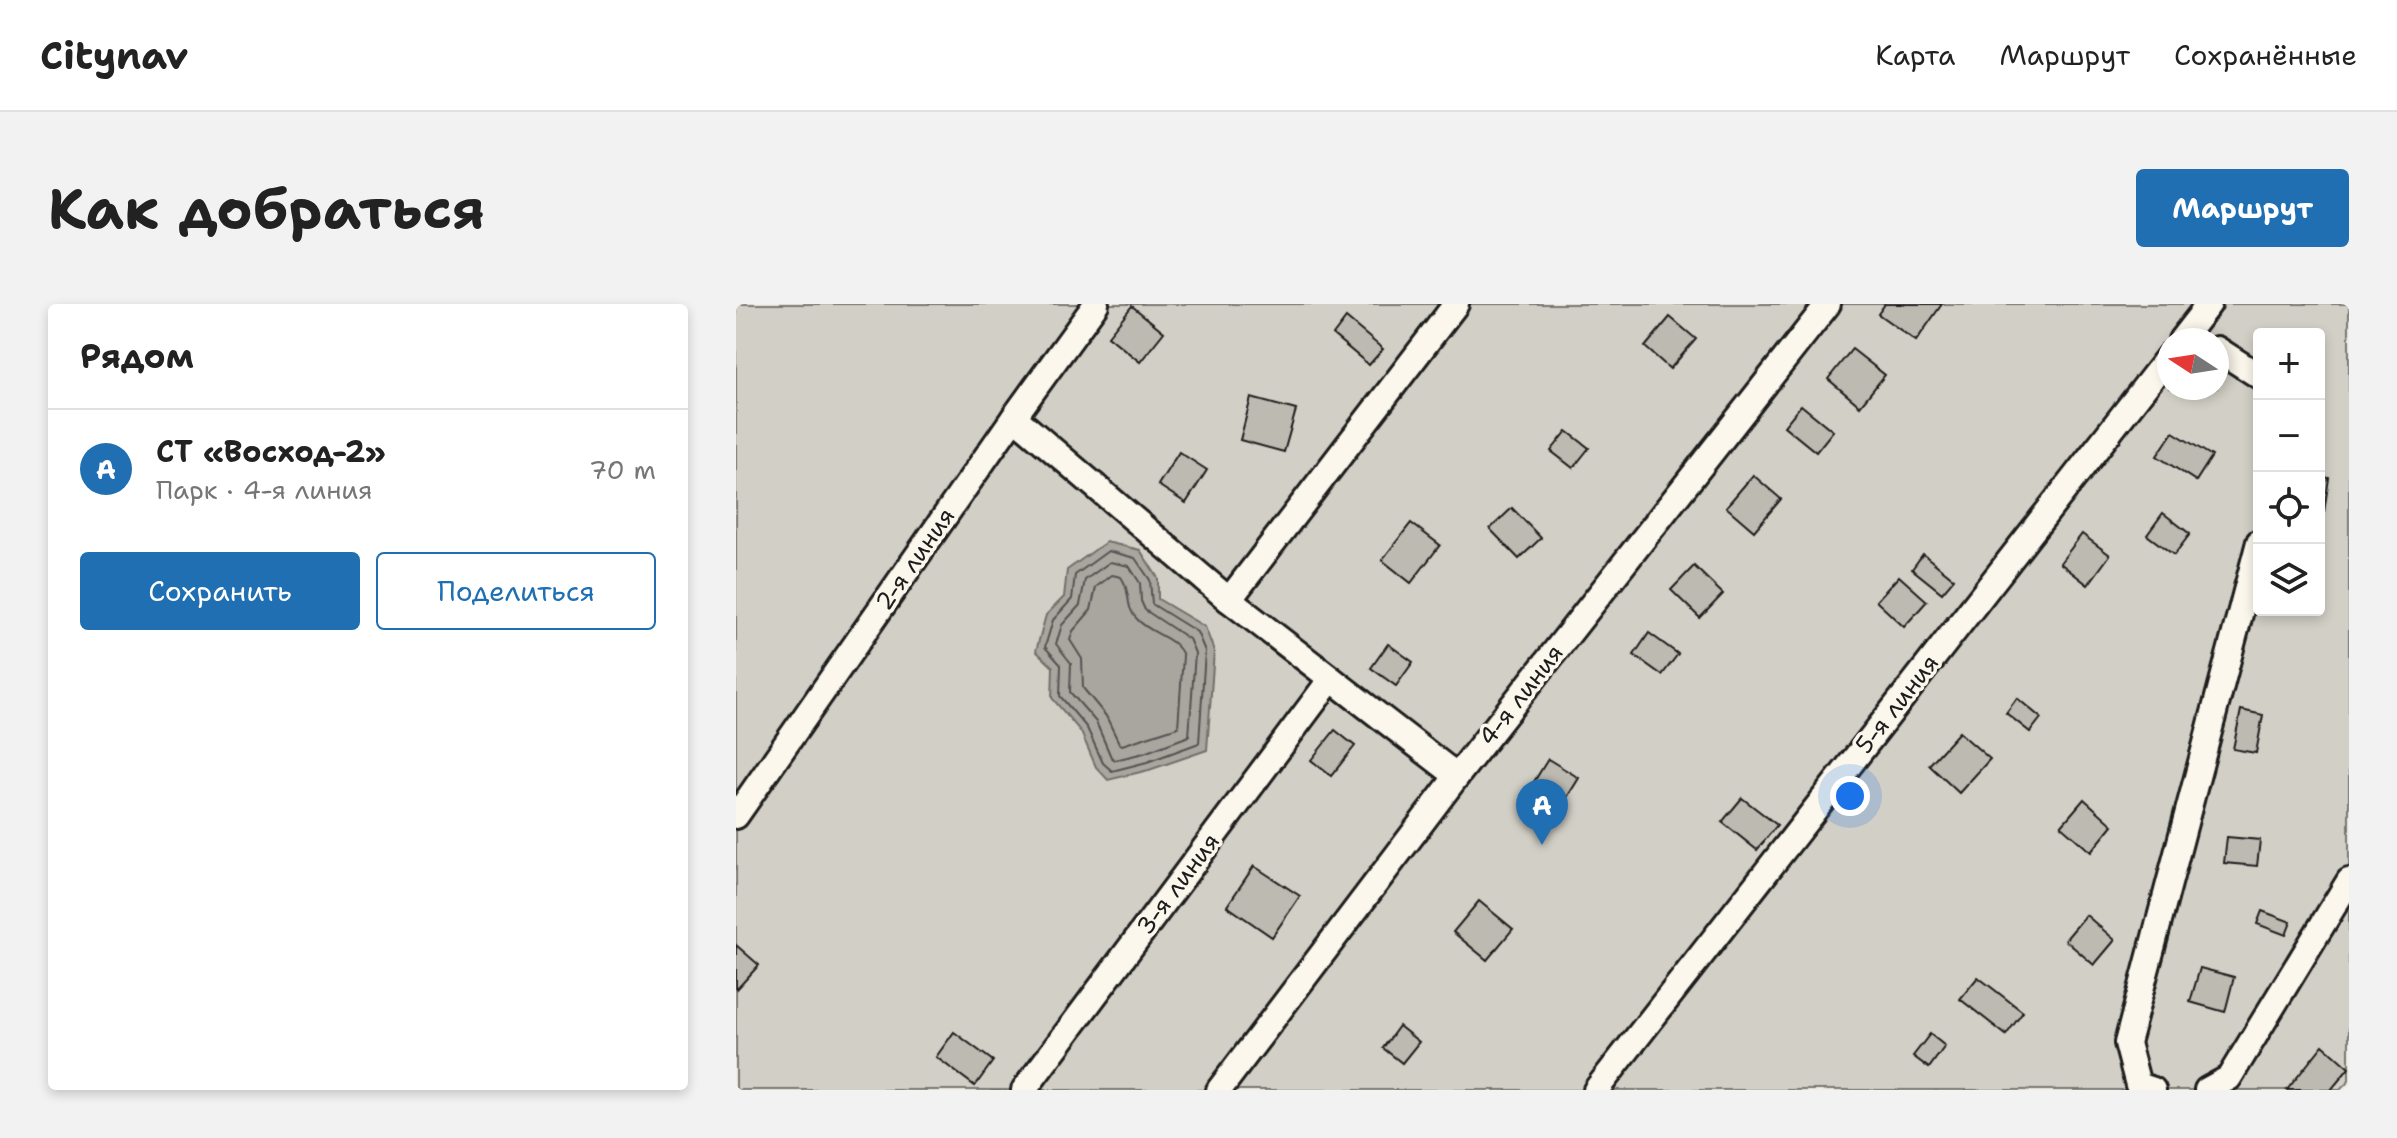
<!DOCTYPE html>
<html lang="ru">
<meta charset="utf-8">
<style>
:root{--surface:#fff;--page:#f2f2f2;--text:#222;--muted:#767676;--line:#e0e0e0;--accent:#1f6fb2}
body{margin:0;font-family:"Shantell Sans",sans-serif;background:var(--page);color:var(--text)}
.controls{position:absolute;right:24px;top:24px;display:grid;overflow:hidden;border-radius:8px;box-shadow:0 4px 12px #0003}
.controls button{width:72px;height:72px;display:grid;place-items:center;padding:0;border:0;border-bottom:2px solid var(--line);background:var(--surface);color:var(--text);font:40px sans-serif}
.compass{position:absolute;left:1421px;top:24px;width:72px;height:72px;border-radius:50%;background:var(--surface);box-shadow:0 4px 12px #0003;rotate:282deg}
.you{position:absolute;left:1114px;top:492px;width:28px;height:28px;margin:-20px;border:6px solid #fff;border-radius:50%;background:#1a73e8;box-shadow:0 0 0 12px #1a73e833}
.badge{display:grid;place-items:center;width:52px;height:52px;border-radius:50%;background:var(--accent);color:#fff;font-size:26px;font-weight:700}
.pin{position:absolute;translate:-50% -66px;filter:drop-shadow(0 2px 4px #0008)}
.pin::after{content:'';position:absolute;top:42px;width:28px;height:24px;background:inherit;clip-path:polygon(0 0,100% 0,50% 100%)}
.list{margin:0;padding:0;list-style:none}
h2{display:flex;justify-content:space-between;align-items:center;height:104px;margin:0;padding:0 32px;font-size:34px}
h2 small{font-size:26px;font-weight:400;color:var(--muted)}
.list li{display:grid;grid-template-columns:52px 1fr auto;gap:24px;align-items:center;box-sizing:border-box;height:120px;padding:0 32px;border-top:2px solid var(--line)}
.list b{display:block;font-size:30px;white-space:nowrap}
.list p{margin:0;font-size:26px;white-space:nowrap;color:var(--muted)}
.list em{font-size:26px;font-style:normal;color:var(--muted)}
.actions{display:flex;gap:16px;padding:24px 32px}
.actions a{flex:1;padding:18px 0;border:2px solid var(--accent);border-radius:8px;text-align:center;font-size:28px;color:var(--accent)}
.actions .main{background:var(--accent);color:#fff}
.icon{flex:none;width:44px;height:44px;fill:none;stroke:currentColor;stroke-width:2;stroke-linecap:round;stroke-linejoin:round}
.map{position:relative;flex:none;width:1613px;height:786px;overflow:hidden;border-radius:8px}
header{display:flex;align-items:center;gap:48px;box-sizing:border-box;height:112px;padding:0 40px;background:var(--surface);border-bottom:2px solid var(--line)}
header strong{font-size:38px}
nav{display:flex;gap:44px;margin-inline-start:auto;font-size:28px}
.intro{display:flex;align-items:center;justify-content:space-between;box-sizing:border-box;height:192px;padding:0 48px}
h1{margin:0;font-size:56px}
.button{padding:20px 36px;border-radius:8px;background:var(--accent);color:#fff;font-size:28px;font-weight:700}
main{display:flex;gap:48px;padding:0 48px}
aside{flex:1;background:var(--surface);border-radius:8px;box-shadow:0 4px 12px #0003}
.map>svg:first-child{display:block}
.green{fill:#d2cfc6;stroke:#777671;stroke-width:2;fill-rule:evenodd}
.water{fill:#a9a6a0;stroke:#716f6b;stroke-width:2}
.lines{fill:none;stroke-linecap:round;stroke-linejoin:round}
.shore{stroke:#545351;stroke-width:2}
.building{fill:#bdbab1;stroke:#1c1c1c;stroke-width:2}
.minor-casing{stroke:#1c1c1c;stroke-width:30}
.minor{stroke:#fbf7ec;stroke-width:24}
.labels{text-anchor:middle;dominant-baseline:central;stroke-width:7;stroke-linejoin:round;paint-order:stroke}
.street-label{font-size:24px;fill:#1c1c1c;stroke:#fbf7ec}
</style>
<header>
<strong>Citynav</strong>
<nav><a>Карта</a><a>Маршрут</a><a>Сохранённые</a></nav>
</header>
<div class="intro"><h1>Как добраться</h1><a class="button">Маршрут</a></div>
<main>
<aside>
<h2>Рядом<small></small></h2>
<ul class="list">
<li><span class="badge">A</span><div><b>СТ «Восход-2»</b><p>Парк · 4-я линия</p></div><em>70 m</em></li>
</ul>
<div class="actions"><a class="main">Сохранить</a><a>Поделиться</a></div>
</aside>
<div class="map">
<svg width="1613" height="786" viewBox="0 0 1613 786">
<rect width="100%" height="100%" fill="#f2eee4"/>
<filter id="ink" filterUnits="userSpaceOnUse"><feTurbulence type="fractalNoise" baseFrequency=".0125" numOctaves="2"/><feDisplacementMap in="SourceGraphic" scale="16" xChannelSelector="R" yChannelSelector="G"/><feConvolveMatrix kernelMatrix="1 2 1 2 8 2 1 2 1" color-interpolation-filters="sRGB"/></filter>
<g filter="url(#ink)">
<path class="green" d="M0,0H1613V777L1604,786H0ZM1523,30H1583V306H1523ZM1433,36H1481V84H1433Z"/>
<path class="water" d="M370,238L404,246L422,274V295L469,323L478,347L471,446L413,466L372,476L360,463L345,428L316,394L317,363L300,347L310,311L328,293L331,266Z"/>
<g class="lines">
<g class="shore">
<path d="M372,247L399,254L414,276L416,300L461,328L469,347L463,439L411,458L376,467L367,459L351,424L324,392L325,361L309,343L317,316L336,295L339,271Z"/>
<path d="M374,258L393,262L404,279L405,297L409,306L453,335L459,349L453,432L408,449L379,456L375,453L360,418L334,388L335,359L320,340L326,321L344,301L349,276Z"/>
<path d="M376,271L385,273C396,288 388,302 401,315C414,330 441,333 447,352L442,423L386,441L383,439L370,412L347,384L346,355L334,336L337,327L355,306L360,283Z"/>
</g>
</g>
<g class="building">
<path d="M1149,0H1206L1180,37L1142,10Z"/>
<path d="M396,2L428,28L404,58L372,32Z"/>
<path d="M934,13L960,35L934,65L909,43Z"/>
<path d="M610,14L647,45L633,61L597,31Z"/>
<path d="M1116,45L1149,71L1124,102L1092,75Z"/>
<path d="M515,94L560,106L548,148L504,136Z"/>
<path d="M1065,101L1097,127L1080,148L1048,122Z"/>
<path d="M831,127L853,144L837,164L815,147Z"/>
<path d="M1437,128L1476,152L1460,177L1421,152Z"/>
<path d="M443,148L471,166L450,199L422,181Z"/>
<path d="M1017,171L1045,195L1018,227L990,203Z"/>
<path d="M1583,172L1593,174L1588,208L1583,207Z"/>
<path d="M776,204L805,234L783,255L754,225Z"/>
<path d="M1427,209L1454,230L1438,251L1411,231Z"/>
<path d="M675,219L704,241L675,279L646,256Z"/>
<path d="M1346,230L1374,251L1352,281L1324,259Z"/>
<path d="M1187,250L1218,275L1206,289L1176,265Z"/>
<path d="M958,262L987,290L964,314L935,286Z"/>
<path d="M1163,272L1191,297L1168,323L1140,297Z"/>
<path d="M913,329L942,350L926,371L898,351Z"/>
<path d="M652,340L677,358L660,382L635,364Z"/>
<path d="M1281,394L1305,414L1294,428L1270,409Z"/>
<path d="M1505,406L1527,411L1520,449L1497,445Z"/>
<path d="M599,426L619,442L595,472L575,456Z"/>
<path d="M1223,428L1254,455L1223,489L1193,461Z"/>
<path d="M812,455L843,474L827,500L796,481Z"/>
<path d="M1006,494L1041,521L1021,546L986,518Z"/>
<path d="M1348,495L1377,521L1355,548L1325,522Z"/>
<path d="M1491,533L1524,536L1521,562L1488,559Z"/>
<path d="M518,562L564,592L536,633L491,602Z"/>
<path d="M743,597L777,625L751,656L717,628Z"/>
<path d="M1526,607L1555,618L1550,631L1521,620Z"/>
<path d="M1350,611L1379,636L1358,661L1329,636Z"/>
<path d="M0,641L23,661L1,685L0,684Z"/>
<path d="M1464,664L1498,673L1489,708L1454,698Z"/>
<path d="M1242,673L1287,708L1270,731L1224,695Z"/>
<path d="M663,722L683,738L666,759L647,744Z"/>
<path d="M218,728L257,757L239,782L200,753Z"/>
<path d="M1194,730L1209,742L1193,764L1177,752Z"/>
<path d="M1587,741L1613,764L1595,786H1551Z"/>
</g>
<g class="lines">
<g class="minor-casing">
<g id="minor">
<path d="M1445,36L1473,0"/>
<path d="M1481,45L1523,72"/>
<path d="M278,113L493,296L721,472"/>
<path d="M493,296L720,0"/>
<path d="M0,512L278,113L360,0"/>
<path d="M288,786L595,375"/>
<path d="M483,786L721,472L1092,0"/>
<path d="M860,786L1433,52"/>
<path d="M1417,786L1402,781L1391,739L1523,238"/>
<path d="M1471,786L1493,774L1613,577"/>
</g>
</g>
<use href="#minor" class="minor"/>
</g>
</g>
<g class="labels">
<g class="street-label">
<text transform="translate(179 255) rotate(-55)">2-я линия</text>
<text transform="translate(785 391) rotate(-52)">4-я линия</text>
<text transform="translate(1161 400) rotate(-52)">5-я линия</text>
<text transform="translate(442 580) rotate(-53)">3-я линия</text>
</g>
</g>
</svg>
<div class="controls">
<button>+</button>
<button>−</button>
<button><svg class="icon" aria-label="locate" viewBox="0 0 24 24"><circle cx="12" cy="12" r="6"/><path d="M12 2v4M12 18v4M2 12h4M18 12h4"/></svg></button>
<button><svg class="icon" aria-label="layers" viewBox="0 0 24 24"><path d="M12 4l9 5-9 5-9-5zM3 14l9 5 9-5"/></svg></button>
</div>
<svg class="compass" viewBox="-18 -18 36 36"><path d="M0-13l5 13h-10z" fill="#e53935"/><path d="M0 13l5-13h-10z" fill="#767676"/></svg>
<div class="you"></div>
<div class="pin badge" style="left:806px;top:541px">A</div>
</div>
</main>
